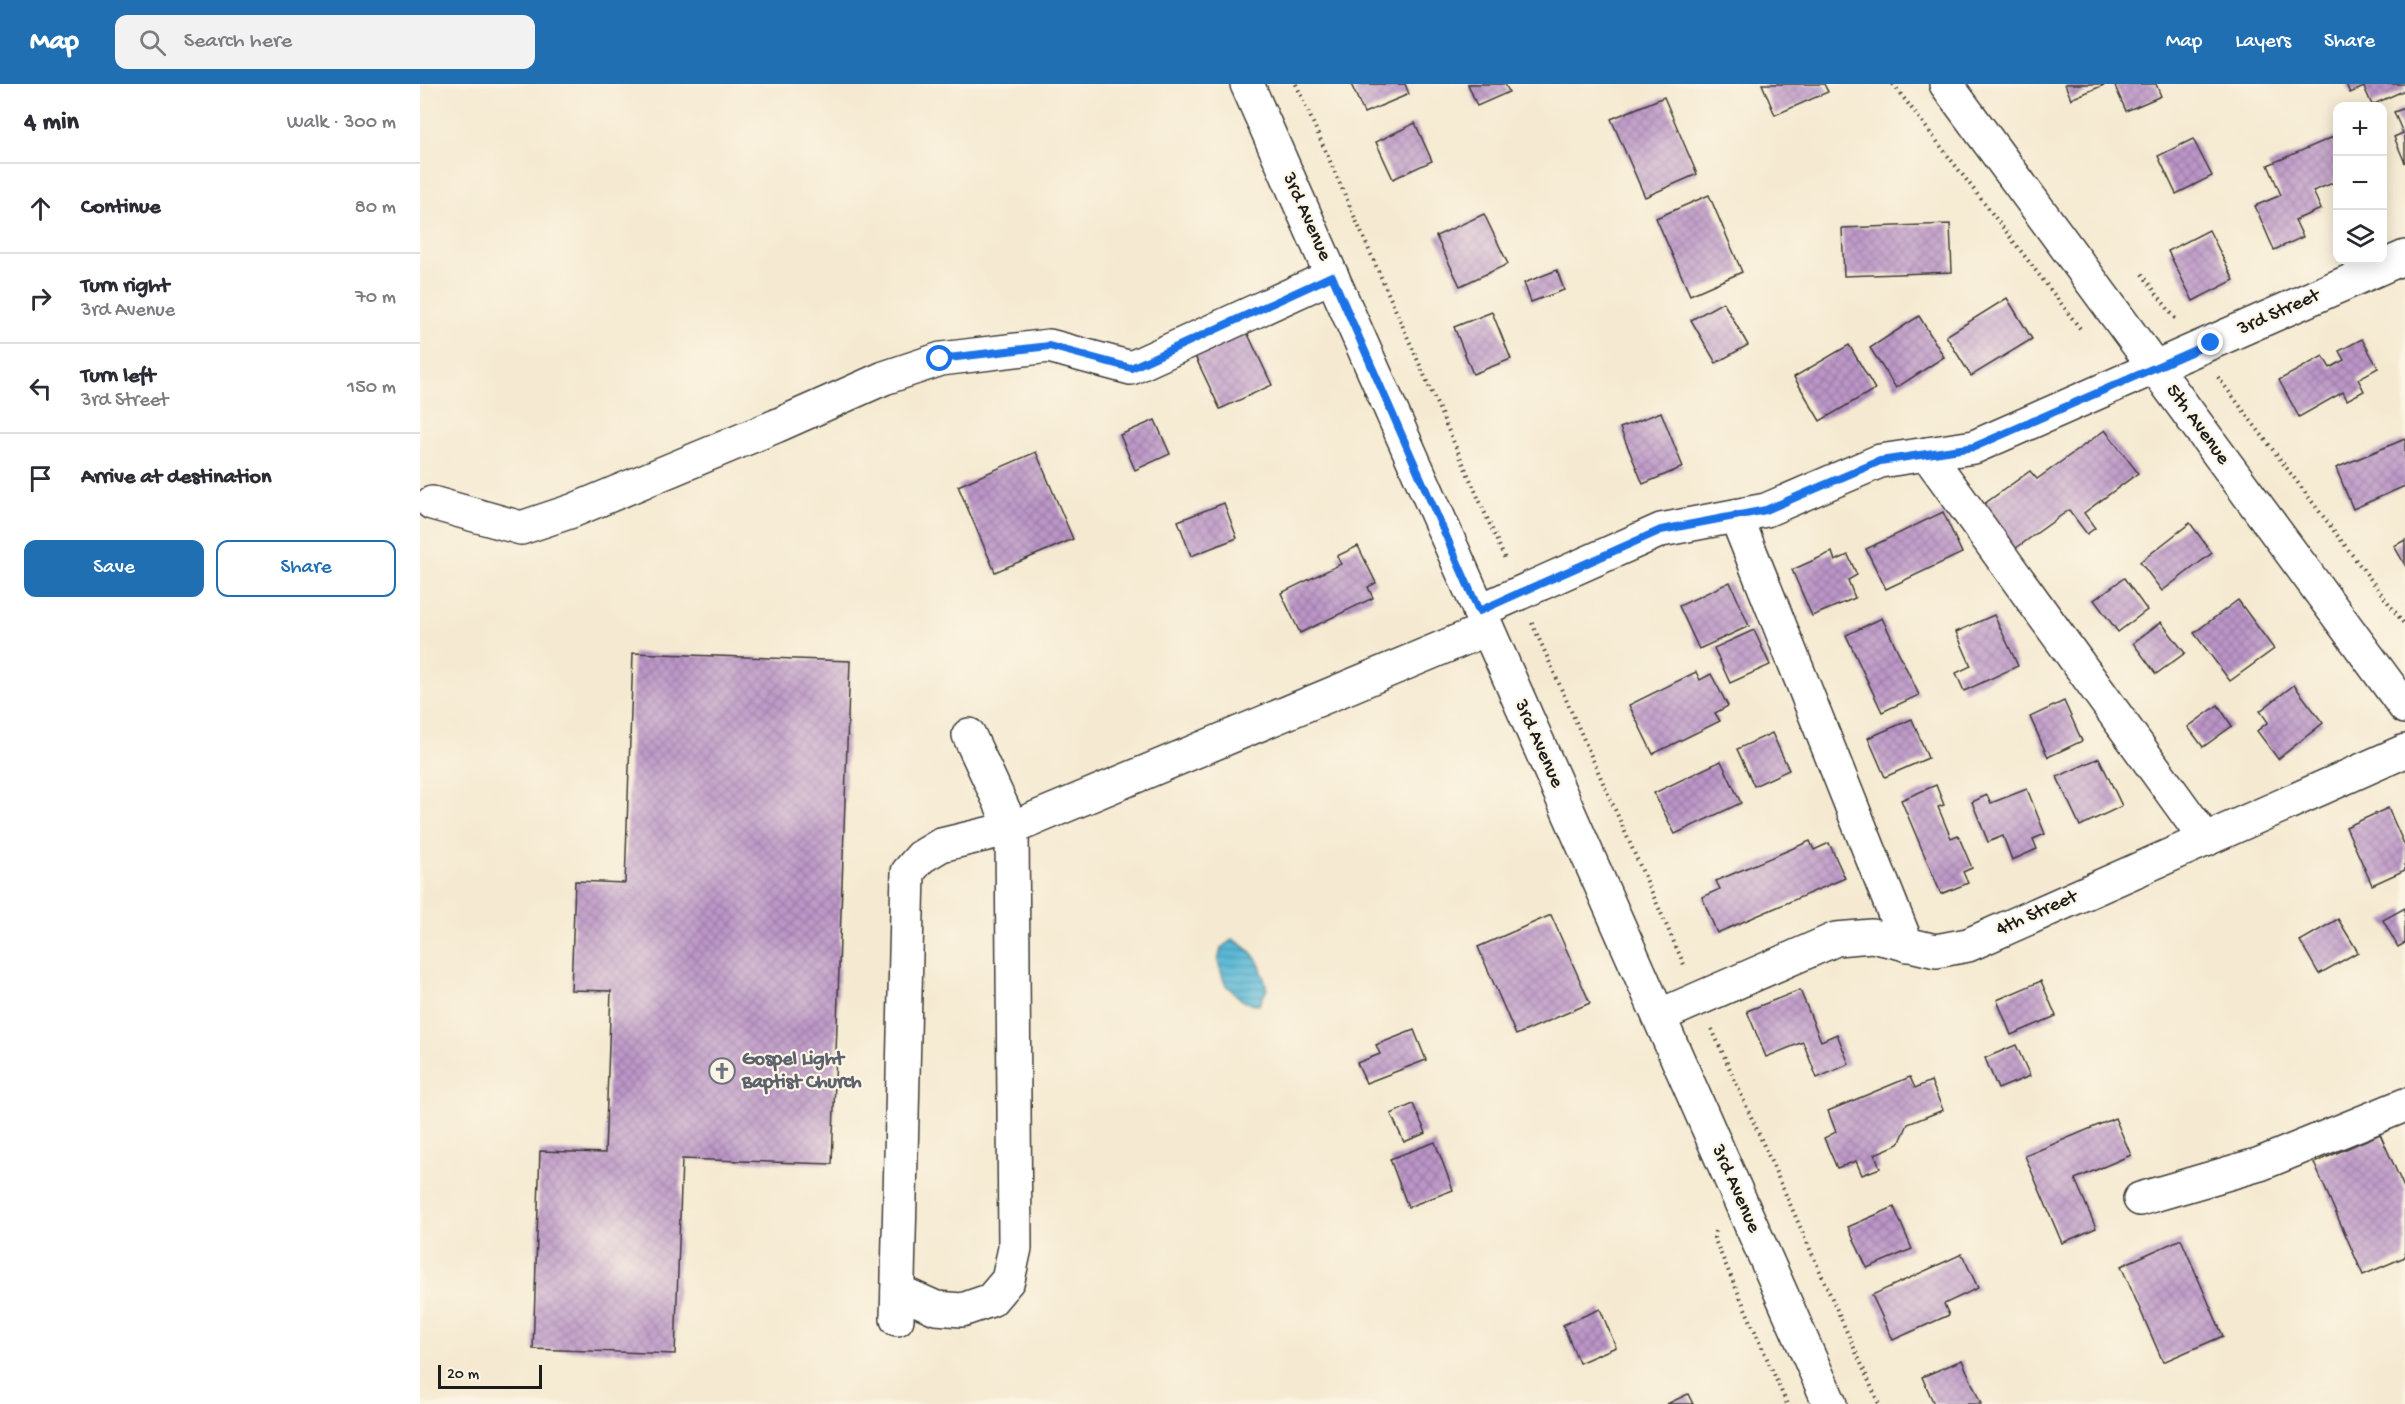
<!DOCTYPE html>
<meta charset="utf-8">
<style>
:root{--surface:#fff;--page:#f2f2f3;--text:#2b2b33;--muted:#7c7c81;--line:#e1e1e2;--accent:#1f6fb2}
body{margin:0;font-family:"Gochi Hand",sans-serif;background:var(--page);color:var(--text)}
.controls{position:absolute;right:18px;top:18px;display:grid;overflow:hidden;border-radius:12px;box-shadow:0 3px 15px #0003}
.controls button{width:54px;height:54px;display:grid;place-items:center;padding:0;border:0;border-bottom:2px solid var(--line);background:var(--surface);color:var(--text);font:30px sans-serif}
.scale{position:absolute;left:18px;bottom:15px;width:104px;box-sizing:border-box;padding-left:6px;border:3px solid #1c1c1c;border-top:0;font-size:16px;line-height:21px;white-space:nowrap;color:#1c1c1c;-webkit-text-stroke:4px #fcf5e5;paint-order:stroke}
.stop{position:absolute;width:18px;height:18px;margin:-14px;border:4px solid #1a73e8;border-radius:50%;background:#fff}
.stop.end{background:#1a73e8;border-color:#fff;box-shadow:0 2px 6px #0008}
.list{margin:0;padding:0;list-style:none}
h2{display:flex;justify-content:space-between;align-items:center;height:78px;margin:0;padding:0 24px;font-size:26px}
h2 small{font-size:20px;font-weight:400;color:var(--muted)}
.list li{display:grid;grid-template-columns:39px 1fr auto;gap:18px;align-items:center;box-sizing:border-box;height:90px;padding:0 24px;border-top:2px solid var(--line)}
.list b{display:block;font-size:22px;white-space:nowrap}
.list p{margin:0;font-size:20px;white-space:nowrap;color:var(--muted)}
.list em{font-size:20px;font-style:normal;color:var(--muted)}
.actions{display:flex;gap:12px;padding:18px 24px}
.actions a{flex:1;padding:14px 0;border:2px solid var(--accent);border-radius:12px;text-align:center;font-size:21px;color:var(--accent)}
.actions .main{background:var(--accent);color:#fff}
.icon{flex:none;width:33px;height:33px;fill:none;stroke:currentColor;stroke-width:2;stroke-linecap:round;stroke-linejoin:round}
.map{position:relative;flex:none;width:1985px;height:1320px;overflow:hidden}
header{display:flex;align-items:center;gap:36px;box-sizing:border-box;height:84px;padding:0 30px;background:var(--accent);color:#fff}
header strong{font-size:28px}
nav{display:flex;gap:33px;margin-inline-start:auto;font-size:21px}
.search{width:420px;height:54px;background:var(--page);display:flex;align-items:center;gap:15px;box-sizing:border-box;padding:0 21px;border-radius:12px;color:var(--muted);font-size:22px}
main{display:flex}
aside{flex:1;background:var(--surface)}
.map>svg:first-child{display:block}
.water{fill:url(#water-rules);stroke:#3a6a7a;stroke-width:1.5}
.building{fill:url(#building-cross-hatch)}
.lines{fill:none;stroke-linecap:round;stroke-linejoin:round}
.minor-casing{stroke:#3d3b37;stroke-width:36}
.path{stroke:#3d3b37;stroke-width:4;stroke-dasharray:1.5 4.5;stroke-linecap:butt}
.minor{stroke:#fff;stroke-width:33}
.route{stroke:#1a73e8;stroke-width:8}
.labels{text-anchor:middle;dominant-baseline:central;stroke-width:4.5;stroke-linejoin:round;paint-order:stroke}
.street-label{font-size:20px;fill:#1c1c1c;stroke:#fcf5e5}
.worship-label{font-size:20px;font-weight:bold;fill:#5b616d;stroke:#fcf5e5;text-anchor:start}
</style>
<header>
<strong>Map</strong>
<div class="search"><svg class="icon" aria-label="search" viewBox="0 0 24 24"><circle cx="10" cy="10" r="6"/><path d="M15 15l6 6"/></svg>Search here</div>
<nav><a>Map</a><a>Layers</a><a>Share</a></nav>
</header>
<main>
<aside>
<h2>4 min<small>Walk · 300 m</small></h2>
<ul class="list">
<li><svg class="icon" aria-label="ahead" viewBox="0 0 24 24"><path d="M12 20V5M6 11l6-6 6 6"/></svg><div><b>Continue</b></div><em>80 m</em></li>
<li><svg class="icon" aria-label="right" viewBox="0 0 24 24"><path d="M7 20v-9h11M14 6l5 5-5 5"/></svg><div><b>Turn right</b><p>3rd Avenue</p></div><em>70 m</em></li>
<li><svg class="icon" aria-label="left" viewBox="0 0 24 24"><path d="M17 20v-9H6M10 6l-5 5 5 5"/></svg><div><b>Turn left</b><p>3rd Street</p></div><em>150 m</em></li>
<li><svg class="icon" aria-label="arrive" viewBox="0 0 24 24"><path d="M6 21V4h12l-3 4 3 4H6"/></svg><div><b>Arrive at destination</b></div></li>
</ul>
<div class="actions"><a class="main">Save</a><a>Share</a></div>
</aside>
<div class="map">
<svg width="1985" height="1320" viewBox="0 0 1985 1320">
<defs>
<pattern id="water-rules" width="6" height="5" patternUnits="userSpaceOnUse" patternTransform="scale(1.5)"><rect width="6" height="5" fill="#59b8d7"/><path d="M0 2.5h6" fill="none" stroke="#4995ae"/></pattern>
<pattern id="building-cross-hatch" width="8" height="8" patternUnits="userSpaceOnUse" patternTransform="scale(1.5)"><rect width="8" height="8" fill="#bc96c8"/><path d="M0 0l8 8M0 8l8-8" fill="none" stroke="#987aa2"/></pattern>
</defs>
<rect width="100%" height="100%" fill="#fcf5e5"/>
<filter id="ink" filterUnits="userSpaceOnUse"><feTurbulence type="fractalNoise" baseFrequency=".0167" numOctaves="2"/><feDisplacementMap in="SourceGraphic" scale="12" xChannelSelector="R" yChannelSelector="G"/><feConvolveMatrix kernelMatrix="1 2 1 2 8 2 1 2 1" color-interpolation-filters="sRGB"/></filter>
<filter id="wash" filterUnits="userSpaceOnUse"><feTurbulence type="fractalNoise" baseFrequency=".008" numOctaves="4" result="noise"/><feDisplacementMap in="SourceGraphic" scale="24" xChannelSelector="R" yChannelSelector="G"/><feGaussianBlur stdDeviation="1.35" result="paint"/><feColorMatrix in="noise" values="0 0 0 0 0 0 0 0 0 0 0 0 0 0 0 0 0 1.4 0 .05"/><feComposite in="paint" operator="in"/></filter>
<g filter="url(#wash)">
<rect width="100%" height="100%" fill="#f5ead1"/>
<path class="water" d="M813,855C838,870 840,878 847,905L839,921L823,917L805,900L798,878L801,864Z"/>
<g id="blocks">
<g class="building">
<path d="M931,0H985L989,10L944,29Z"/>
<path d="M1048,0H1085L1089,8L1057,22Z"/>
<path d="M1342,0H1404L1408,8L1355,31Z"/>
<path d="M1645,0H1686L1651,15Z"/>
<path d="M1694,0H1736L1741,12L1706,27Z"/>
<path d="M1926,0H1985V6L1952,21L1944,3L1930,9Z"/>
<path d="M1244,13L1277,90L1225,113L1191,35Z"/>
<path d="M1985,24V79L1974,53L1983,49L1974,28Z"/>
<path d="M995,39L1012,77L973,95L956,58Z"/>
<path d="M1918,51V97L1893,107L1901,125L1875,136L1883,153L1854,166L1835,122L1861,111L1848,81Z"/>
<path d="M1773,55L1792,92L1756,110L1738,72Z"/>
<path d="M1289,111L1322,188L1270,211L1236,134Z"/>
<path d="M1064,130L1088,180L1040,202L1016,152Z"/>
<path d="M1530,140L1532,188L1424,192L1422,144Z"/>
<path d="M1789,146L1814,196L1773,217L1748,167Z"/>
<path d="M1137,186L1144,206L1111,218L1104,199Z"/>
<path d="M1587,214L1612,255L1551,292L1526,252Z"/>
<path d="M1303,218L1328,261L1296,279L1271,236Z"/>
<path d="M1072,228L1091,275L1053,290L1034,243Z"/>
<path d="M1499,232L1524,273L1476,304L1450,264Z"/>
<path d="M826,246L852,301L800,325L774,270Z"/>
<path d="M1942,255L1958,284L1938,295L1944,307L1927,316L1923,308L1879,333L1859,296L1903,272L1910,284L1924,276L1919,267Z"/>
<path d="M1429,261L1455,305L1400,337L1374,293Z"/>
<path d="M1241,328L1263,383L1223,400L1200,344Z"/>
<path d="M735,336L750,370L715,386L700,351Z"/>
<path d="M1685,346L1718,389L1664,429L1675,444L1667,450L1649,426L1592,467L1560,423L1610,387L1617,395Z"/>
<path d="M1985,355V402L1933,425L1916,384Z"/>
<path d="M616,368L653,455L575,488L538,402Z"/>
<path d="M804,419L817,454L771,472L758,437Z"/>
<path d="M1523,428L1542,469L1466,505L1446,465Z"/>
<path d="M1770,439L1792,469L1742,507L1720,478Z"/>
<path d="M1985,456V481L1974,462Z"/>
<path d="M938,462L956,499L948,503L953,514L880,549L861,509L921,480L917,472Z"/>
<path d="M1412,468L1415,477L1428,471L1437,491L1428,496L1435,514L1392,532L1372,486Z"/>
<path d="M1704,494L1727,526L1698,548L1674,516Z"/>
<path d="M1310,498L1329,542L1279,565L1259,522Z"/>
<path d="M1818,516L1854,565L1810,597L1774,549Z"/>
<path d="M1574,531L1598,582L1544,607L1536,589L1551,582L1536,548Z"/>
<path d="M1462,534L1499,611L1462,628L1426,551Z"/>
<path d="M1741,538L1765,569L1736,590L1713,559Z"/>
<path d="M1334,546L1350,581L1310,599L1294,564Z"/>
<path d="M213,569L430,577L412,1080L262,1075L255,1270L113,1265L120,1067L185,1069L191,907L151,906L155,797L205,799Z"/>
<path d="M1276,588L1280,596L1291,590L1308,622L1295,629L1300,637L1233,670L1209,621Z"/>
<path d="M1874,601L1903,639L1858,675L1837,647L1848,638L1840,627Z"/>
<path d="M1644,617L1662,657L1628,673L1610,633Z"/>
<path d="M1798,621L1812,642L1783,663L1768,643Z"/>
<path d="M1492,635L1508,674L1465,693L1448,654Z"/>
<path d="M1352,649L1369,686L1334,702L1317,665Z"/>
<path d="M1679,674L1702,722L1660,742L1637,693Z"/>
<path d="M1301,677L1321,719L1255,750L1234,709Z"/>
<path d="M1516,701L1524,721L1518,723L1531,754L1538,751L1552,784L1543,788L1548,799L1521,810L1481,716Z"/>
<path d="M1607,705L1625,750L1613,755L1617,765L1592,776L1583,752L1568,758L1552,718L1567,711L1571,719Z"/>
<path d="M1968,724L1985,762V786L1952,801L1926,743Z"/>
<path d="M1390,757L1394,766L1409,759L1425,794L1297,849L1282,813L1300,805L1296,797Z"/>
<path d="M1985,824V859L1978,863L1963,836Z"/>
<path d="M1131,831L1170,919L1096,951L1058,863Z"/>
<path d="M1918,835L1938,868L1899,890L1880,857Z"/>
<path d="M1621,897L1636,932L1591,951L1577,916Z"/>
<path d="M1380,906L1401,957L1417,950L1429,980L1397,994L1383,958L1346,973L1327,927Z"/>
<path d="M994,946L1006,976L946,999L937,979L960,970L956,961Z"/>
<path d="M1596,961L1610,992L1578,1005L1565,974Z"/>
<path d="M1490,993L1495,1004L1511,997L1523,1026L1488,1040L1479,1060L1455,1070L1460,1084L1442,1091L1436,1077L1417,1084L1404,1054L1416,1048L1408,1027Z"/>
<path d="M993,1020L1006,1049L984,1058L971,1030Z"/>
<path d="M1695,1034L1711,1071L1655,1095L1676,1144L1642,1159L1605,1072Z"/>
<path d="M1960,1050L1985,1106V1173L1943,1191L1894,1079Z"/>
<path d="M1015,1058L1033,1106L988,1123L970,1075Z"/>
<path d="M1474,1123L1492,1165L1447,1184L1428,1143Z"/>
<path d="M1761,1155L1803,1252L1743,1278L1701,1182Z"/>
<path d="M1542,1170L1558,1204L1524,1220L1529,1231L1473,1256L1452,1211Z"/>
<path d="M1180,1225L1196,1263L1159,1279L1143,1241Z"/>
<path d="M1542,1276L1561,1320H1514L1502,1293Z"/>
<path d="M1268,1310L1273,1320H1247Z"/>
</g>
</g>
</g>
<g filter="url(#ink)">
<use href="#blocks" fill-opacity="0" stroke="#3d3b37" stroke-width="1.5"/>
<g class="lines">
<g class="minor-casing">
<g id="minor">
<path d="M827,0L1410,1320"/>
<path d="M1526,0L1985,623"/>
<path d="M1507,370L1786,756"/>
<path d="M12,419L101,444L152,427L356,342L464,294L521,275L629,262L711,284L912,192"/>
<path d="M1316,432L1487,861"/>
<path d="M1059,527L1241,446L1346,426L1460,377L1554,363L1985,173"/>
<path d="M1239,932L1416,855L1452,852L1516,867L1548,861L1985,667"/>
<path d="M1720,1115L1840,1080L1985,1021"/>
<path d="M478,1207L516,1224L542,1226L571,1216L588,1196L595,1164L592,744L549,651"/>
<path d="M477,1235L488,788L501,773L521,761L592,744L1067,545"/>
</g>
</g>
<g class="path">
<path d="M876,0L1086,477"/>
<path d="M1473,0L1662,247"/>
<path d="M1722,190L1757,237"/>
<path d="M1798,293L1985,541"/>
<path d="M1112,539L1265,883"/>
<path d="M1292,945L1459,1320"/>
<path d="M1295,1147L1294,1154L1367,1320"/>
</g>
<use href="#minor" class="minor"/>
</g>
</g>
<g class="lines" filter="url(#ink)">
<path class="route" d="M520,275L629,262L711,284L912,192L1059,527L1241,446L1346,426L1460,377L1554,363L1791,259"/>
</g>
<defs>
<g id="church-ring" transform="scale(1.35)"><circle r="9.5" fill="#fcf5e5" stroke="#6b7280" stroke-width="1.5"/><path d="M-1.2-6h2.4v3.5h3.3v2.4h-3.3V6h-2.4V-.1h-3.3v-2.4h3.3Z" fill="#6b7280"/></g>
</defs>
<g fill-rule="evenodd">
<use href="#church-ring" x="302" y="987"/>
</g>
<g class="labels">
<g class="street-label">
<text transform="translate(886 133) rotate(66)">3rd Avenue</text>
<text transform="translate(1859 229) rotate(-24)">3rd Street</text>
<text transform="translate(1777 341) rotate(54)">5th Avenue</text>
<text transform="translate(1118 660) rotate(66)">3rd Avenue</text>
<text transform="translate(1617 830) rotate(-24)">4th Street</text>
<text transform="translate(1315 1105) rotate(66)">3rd Avenue</text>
</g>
<g class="worship-label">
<text x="322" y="976">Gospel Light<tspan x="322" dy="23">Baptist Church</tspan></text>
</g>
</g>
</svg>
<div class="controls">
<button>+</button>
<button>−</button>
<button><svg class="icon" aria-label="layers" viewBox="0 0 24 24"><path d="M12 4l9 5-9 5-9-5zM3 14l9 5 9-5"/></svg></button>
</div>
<div class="scale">20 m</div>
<div class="stop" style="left:520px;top:275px"></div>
<div class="stop end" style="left:1791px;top:259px"></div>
</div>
</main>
